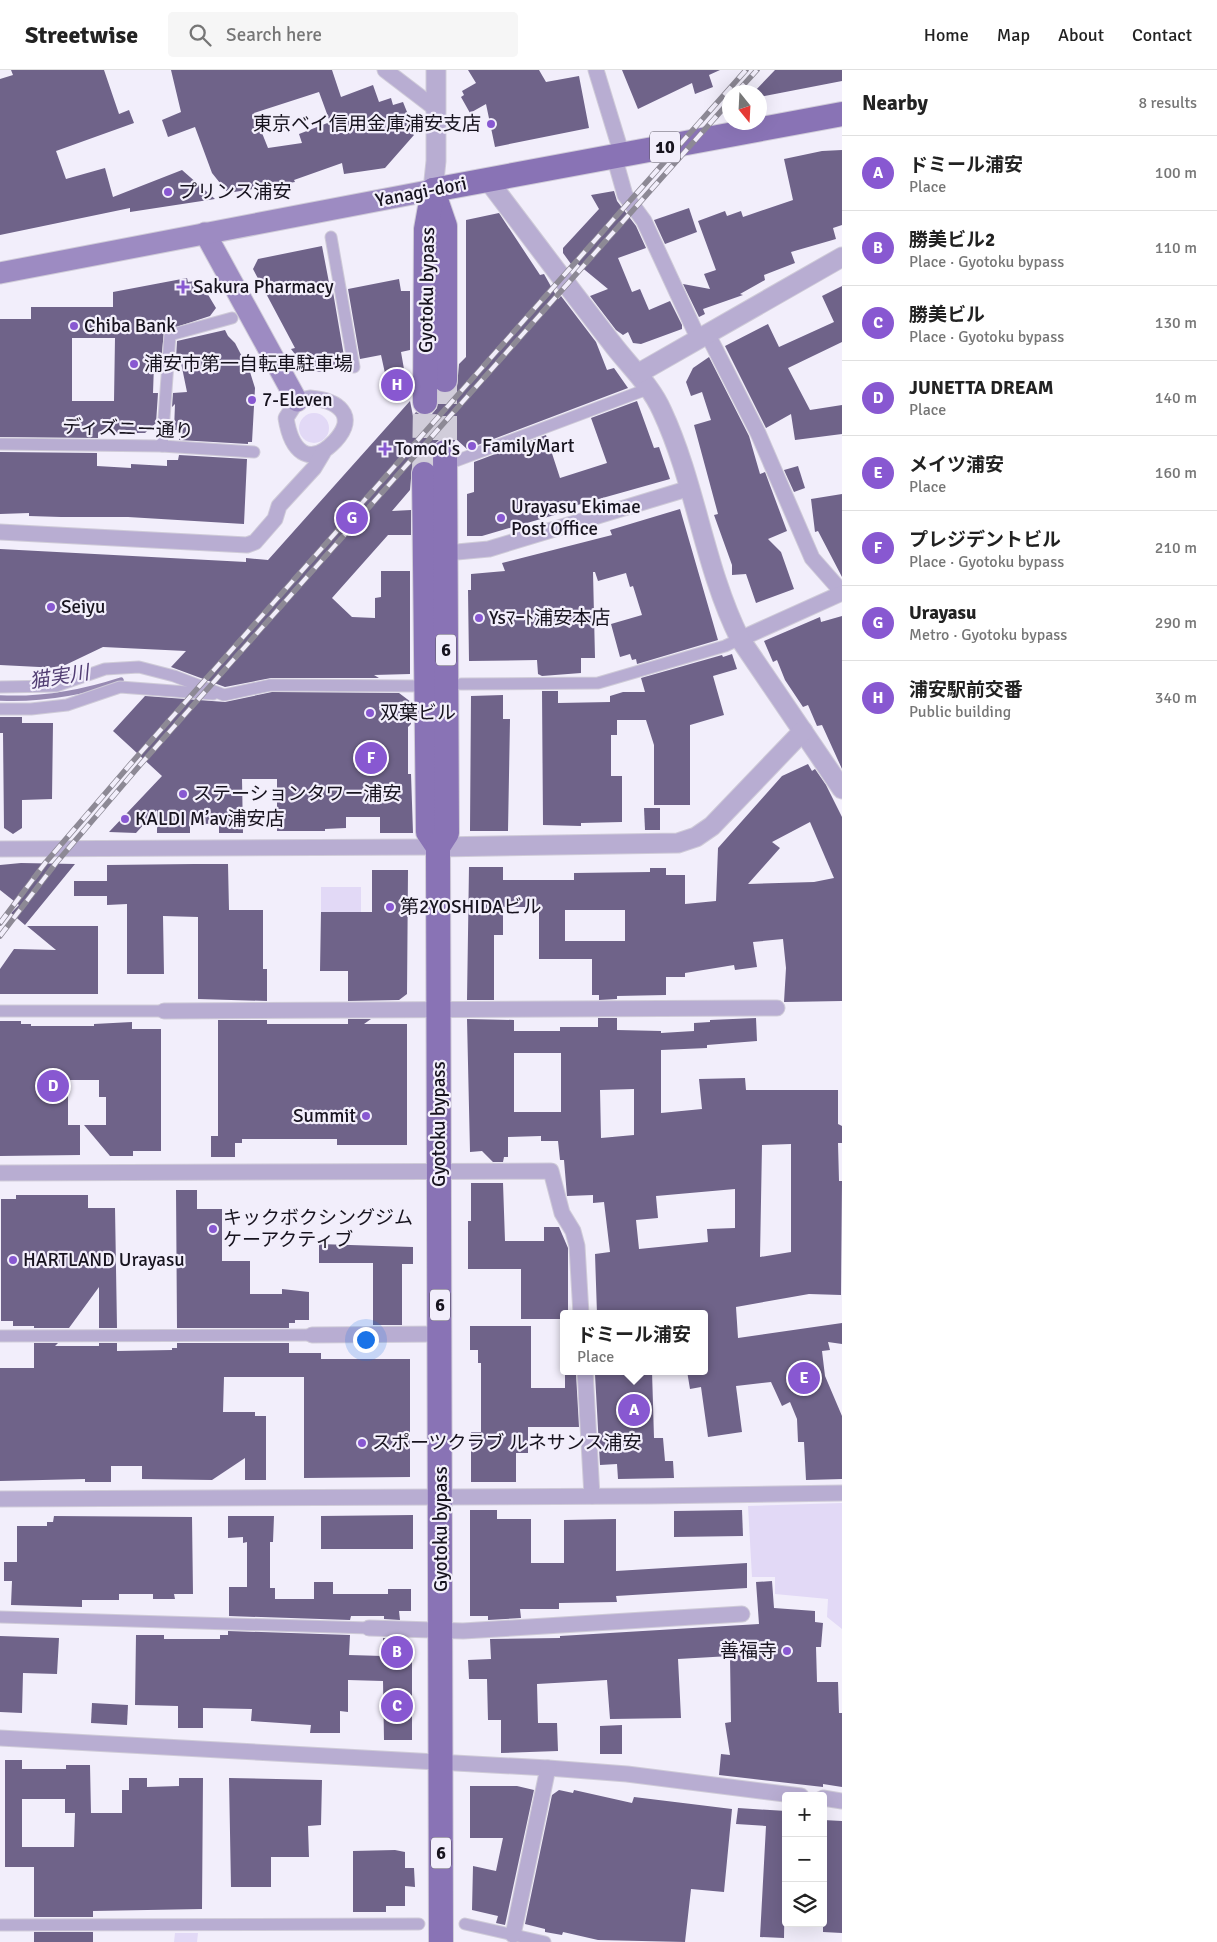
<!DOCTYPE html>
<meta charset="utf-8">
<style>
:root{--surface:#fff;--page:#f6f6f6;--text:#222;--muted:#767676;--line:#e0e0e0;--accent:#8858d1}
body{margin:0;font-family:Signika,"Noto Sans JP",sans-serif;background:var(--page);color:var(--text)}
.controls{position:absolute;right:15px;bottom:15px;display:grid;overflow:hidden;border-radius:5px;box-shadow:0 5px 20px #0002}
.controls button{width:45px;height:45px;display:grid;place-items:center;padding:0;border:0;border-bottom:1px solid var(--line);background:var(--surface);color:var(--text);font:25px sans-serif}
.compass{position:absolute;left:722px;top:15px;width:45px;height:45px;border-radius:50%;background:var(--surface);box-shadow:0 5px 20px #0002;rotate:162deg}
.you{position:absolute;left:365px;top:1269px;width:18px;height:18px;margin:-12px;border:4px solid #fff;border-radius:50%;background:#1a73e8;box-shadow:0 0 0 8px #1a73e833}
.badge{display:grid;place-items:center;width:32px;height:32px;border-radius:50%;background:var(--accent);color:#fff;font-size:16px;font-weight:700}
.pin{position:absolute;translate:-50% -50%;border:2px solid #fff;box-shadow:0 1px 5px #0006}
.popup{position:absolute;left:560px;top:1240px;width:148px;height:65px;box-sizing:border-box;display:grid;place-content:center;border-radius:5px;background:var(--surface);filter:drop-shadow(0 1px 4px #0005);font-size:16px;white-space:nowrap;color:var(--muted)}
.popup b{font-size:19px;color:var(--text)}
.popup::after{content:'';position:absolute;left:50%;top:100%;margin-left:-10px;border:10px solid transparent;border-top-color:var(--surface)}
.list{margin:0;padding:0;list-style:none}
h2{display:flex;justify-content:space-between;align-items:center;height:65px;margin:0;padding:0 20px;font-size:21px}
h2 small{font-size:16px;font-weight:400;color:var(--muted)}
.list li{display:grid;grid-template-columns:32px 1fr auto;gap:15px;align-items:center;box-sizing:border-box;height:75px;padding:0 20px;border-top:1px solid var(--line)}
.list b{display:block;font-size:19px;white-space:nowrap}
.list p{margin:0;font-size:16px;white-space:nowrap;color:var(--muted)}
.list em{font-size:16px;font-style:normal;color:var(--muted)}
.icon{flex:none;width:28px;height:28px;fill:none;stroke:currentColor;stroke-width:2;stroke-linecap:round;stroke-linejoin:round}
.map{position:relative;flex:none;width:842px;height:1872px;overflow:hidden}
header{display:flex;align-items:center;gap:30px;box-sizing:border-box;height:70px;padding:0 25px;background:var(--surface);border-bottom:1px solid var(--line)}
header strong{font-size:24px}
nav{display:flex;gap:28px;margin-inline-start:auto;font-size:18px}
.search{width:350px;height:45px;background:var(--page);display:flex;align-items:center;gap:12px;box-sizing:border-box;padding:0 18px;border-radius:5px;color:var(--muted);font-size:19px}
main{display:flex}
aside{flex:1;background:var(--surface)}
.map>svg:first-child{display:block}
.green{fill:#e2d9f6}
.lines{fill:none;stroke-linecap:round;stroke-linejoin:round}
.stream{stroke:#988bb3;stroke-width:5.5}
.building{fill:#6f6389;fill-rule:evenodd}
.primary-tunnel{stroke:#d1cdda;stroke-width:24;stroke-dasharray:24 12;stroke-linecap:butt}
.pedestrian-casing{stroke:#cfcbd8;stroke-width:13}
.minor-casing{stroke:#cfcbd8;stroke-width:17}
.tertiary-casing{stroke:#cfcbd8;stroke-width:21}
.secondary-casing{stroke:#cfcbd8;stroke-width:23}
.primary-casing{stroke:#cfcbd8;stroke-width:26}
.pedestrian{stroke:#b8add2;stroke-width:11}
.minor{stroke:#b8add2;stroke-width:15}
.tertiary{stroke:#b8add2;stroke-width:19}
.secondary{stroke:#9d8bc2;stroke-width:21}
.primary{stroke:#8973b5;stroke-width:24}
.rail-casing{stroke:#8d8995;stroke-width:5.5}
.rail{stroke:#f2eefb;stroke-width:4;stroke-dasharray:11;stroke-linecap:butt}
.poi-dot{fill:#8858d1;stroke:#f2eefb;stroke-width:2}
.labels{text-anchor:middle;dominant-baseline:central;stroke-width:4.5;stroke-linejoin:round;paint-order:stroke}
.shield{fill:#f2eefb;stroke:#595560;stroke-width:1}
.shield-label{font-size:18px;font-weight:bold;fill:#17131e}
.poi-label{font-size:19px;fill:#17131e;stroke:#f2eefb;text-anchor:start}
.street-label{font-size:19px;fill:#17131e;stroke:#f2eefb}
.water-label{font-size:20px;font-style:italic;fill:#513d73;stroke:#f2eefb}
</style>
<header>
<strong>Streetwise</strong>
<div class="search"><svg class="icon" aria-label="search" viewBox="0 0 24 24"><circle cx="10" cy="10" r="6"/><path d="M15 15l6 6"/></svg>Search here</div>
<nav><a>Home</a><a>Map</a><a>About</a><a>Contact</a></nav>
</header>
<main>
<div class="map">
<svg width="842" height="1872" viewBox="0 0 842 1872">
<rect width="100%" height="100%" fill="#f2eefb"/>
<g class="green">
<circle cx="314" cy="358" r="15"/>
<rect x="321" y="817" width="40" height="25"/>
<path d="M842,1433V1559L827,1547L828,1529L775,1524V1507H752L748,1436Z"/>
<path d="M175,1863H198L197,1872H174Z"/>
</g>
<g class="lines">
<path class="stream" d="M0,628C42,630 81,623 121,610"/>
</g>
<g class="building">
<path d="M11,0H104L119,44L129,40L134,53L56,81L66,109L105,98L113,127L182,100L215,129L130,142V138L0,165V9L13,5Z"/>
<path d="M171,0H332L341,27L373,15L379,32L391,28L393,35L403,32L413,57L410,62L414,65L385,98L344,104L342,93L294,110L295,112L228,123L212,103L195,57L168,67L162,50L181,42ZM319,22L330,52L299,64L302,73L268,78L254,43Z"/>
<path d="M468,0H539L546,12L579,6L589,58L495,77L486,34L470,43L461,27L464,25L462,21L476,13Z"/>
<path d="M622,0H720L709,5L713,17L695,24L692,13L638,39Z"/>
<path d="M775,0H842V11L760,27V22H754Z"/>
<path d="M842,80V155L833,158L836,169L791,182L795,193L764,205L765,210L740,224L743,225L703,239L705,244L699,247L683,214L710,219L704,204L716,200L698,151L725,141L727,146L741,141L743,147L793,130L784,89L822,81Z"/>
<path d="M614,121L617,131L636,156L646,178L618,188L632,222L640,219L649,240L670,231L682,255V259L641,274L633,273L628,262L623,265L616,260L590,226L608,219L574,191L571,194L563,183V178L599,139L591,125Z"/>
<path d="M689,138L697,162L665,174L654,150Z"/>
<path d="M499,143L540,205L544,204L558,229L561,226L596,272L607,300L614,298L628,318L467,379L456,369L454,372L445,368L439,370L433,376L431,392L423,390L412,397L410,420L392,441L411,440V465H388L332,528L352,547L375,548V528L381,527V501H410V604L374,605L379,608H271L225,617L171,597L186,581L103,577L59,598L0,595V479L246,492V488L268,490L410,331L413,346L416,342L424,346L432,344L437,338L439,322H451L457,317L459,294L466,287V150Z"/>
<path d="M322,176L331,223L333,222L345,292V296L319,302L305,297L291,279L295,278L253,199L258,189Z"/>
<path d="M187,208L188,212L195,211V214L201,213L216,238L210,246L164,261L161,292L154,294L153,323H158L156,353L145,363H98V368L0,367V249H31V237H113V222ZM72,268H115L114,331H72Z"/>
<path d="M399,209L401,221H410V280L401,282L408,322L390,326L381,285L360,289L348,219Z"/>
<path d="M842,216V272L788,298L810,340L842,335V364L795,370L791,344L766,358L725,276L768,254L779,277L834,252L822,226Z"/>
<path d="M225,260L228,266L235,273L250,302L255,318L252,372H248V374L179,370L180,360H174L175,334L172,337L173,323L187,322L180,288L176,289L177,271Z"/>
<path d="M709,287L749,366L760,404L765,402L787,461L768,469L781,482L794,519L756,533L746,504L732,505V495L714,445L718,444L694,355L711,350L702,322L691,326L686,312L693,298Z"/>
<path d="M637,331L654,378L659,377L670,409L574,436L575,439L482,466H467V424L474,422V392L546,365L560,408L607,393L591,348Z"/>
<path d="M0,382L97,383V396L131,398V394L167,396V390H178L179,385L247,389L244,454L128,447H61L29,446V443L0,444Z"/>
<path d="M798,396L805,418L794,422L784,400Z"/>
<path d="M842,424V507L818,461L815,462L811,429Z"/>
<path d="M680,439L718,570L637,594L636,589L632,590L630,584L620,587L611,554L642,545L633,516L630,517L626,503L598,511L595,502H593L595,588H581V603L542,606L538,604L537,590L469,591L468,520H471V504L505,501L502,493L612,465L610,460Z"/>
<path d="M842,546V699L822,655L817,656L808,635L803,637L785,610L777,590L773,592L764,571L820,547L821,552Z"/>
<path d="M732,584L737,599L713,606L724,645L690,655V735H654V675L646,650H617V665H611V706H622V752L581,753V756L543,755L542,621H558V633L610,632V626L623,622H645L641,608L722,585L723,587Z"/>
<path d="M272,622L399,623L411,632V654L408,657V704H411L413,763H380V747H346V758L325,759V761H277V709H242L243,763H219V753L190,755V763H157V740L136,763L109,762L162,706L113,661L145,626L225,632Z"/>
<path d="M503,625V649H510L508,761H470L471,626Z"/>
<path d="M0,647H22V653H53L52,729L22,730V758L13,764L4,758L3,663H0Z"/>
<path d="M808,694L812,701L815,699L826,715L842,747V931L784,932L786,898L783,869L753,872L757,897L735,900L734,895L685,903V907H666V925L617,926V929L599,930V925H592V889H539V837H503V865H494V930H467L469,797H503V810H574V803L650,802V798H666V805H685V834L716,831L718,778L782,706ZM810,752L834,808L814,812L748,814L780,778L772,772ZM565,840H625V871H565Z"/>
<path d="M644,738H660V760H645Z"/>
<path d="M21,793L75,794L25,855L11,843L19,835L0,820V795Z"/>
<path d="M194,794H228L229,840H263V899H267V931L198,929V847L163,846L164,904H127V834L107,835V826H74V811H107V795Z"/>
<path d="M372,800H408L407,924L399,930L348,931V901H320L321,842H372Z"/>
<path d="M27,856H98V924H0V899L14,879L56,880Z"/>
<path d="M598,948H617V960L661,961V963L694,961V953L710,952V950L756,948L757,971L707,975V978L661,980V1043L702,1039L699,1009L745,1008L746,1020H838V1054L842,1056V1073H838L839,1111H842L841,1225L809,1224L736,1237L738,1268L842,1253V1274L828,1272L830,1280L822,1281L825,1306L842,1346V1409L806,1410L804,1372H798L797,1349L790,1332L782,1336L771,1312L736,1316L742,1362L708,1367L701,1317L690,1319L687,1301H704V1241L597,1244L595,1184L610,1182L604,1132L593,1133V1125L567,1126L564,1090H560L558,1071H541V1066L508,1067V1087H504L503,1092H493L482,1081L470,1082L467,949L514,950V961H560V957H598ZM514,983H561V1042H514ZM634,1019V1065L601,1068L600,1020ZM791,1074V1182L760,1187L762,1075ZM735,1119V1158L707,1159L708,1172L639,1179L636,1150L658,1148L656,1126Z"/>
<path d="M348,949H371L364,954H407V1075H337V1069H242V1073H235V1087H211V1066H218V950H267V954H348Z"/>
<path d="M0,951H21V954H31V956H94V954L132,952V959H161V1081H133V1086H110L84,1055H106V1027H99V1010H68V1055H80V1085L0,1086Z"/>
<path d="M471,1113H503L505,1171H544V1157H559L568,1178V1244H564V1249H521V1199H468V1151H471Z"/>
<path d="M176,1120H197V1139H222V1191H250V1224H282V1219L309,1222V1250H295V1253H289V1258H177Z"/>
<path d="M16,1125H88V1138H115L117,1258H99V1217L69,1258H34V1256H13V1251H1V1129H16Z"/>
<path d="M319,1174L413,1177V1194H402V1255H373V1193H319Z"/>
<path d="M470,1256H531V1318H565V1305L576,1304L579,1357H528V1383H516V1412H471V1362H481V1293H478V1280H470Z"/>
<path d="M34,1273H58L55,1276H99V1273H117V1281L172,1280V1278H177V1273H289V1283H321V1289H410V1407L304,1408V1307H224L223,1342H255V1346H266V1410H245V1388L212,1410L142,1409V1396H111V1412H85V1409L0,1411V1298H34Z"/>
<path d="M614,1301H652L654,1368H663L665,1391H673L674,1408L618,1409L617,1394L600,1395L595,1304L614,1303Z"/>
<path d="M470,1440H497V1449H531V1493H564V1450L616,1449V1501L747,1493V1518L616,1526L617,1532L559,1533V1539H520L521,1548L488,1550V1546H470Z"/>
<path d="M742,1440L743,1466L674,1467V1441Z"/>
<path d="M413,1445V1479H321V1446Z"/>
<path d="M54,1446L192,1447L193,1524H174L175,1529H153V1524H119V1530H82V1537L11,1535L12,1511H4V1492H17V1456H47V1452H53Z"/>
<path d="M228,1446H274L273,1472H270V1518H275V1529H314V1512H333V1524H388V1519H411V1541H399L400,1550L384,1549V1546H351L350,1550L229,1546V1517H247V1472L243,1473V1467L228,1468Z"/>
<path d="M772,1511L774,1538L815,1541V1552L823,1553L821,1577H816L817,1612H838L839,1643H842V1717L823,1714V1717L719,1705L721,1684L730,1685L725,1653L731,1652L730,1586L678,1589L681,1648L610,1649L607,1610L537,1614L538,1653H557L558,1681L501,1683V1650H488L487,1609H469L468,1590L491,1589L490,1569L560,1568V1566L759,1554L756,1512Z"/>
<path d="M228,1561L350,1565L349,1585L383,1586V1568L412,1572V1670H384L383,1611L348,1610V1642L340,1641V1663H310L311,1655L251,1651L252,1639L203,1638V1658H178V1636L135,1635L136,1565H164V1569H220V1565H228Z"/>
<path d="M0,1566L59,1568L57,1604L23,1603L22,1643L0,1642Z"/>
<path d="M92,1633L128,1635L127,1655L91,1653Z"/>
<path d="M622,1655V1684H600V1656Z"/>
<path d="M5,1690H22V1699H66V1695H90L91,1743H122V1720H129V1708H147V1717L179,1716V1708H203L202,1839L93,1841V1847H34V1797H5ZM22,1729H65V1743H75L74,1777H22Z"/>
<path d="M229,1708L322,1710L321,1755L308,1756L309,1787H271V1817H231Z"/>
<path d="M470,1716H517L534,1720L505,1855L496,1853L498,1846L472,1840L473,1796L496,1801L503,1768H470Z"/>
<path d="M559,1720L573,1723L574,1720L632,1733L634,1727L732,1739L724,1822L691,1819L685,1872L598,1870L563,1862L562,1865L545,1862V1859L525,1854L552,1725Z"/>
<path d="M738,1738L786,1741L784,1868L760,1867L766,1756L736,1754Z"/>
<path d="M823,1750L842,1751V1863L823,1862Z"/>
<path d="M395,1780L405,1782V1798H414L415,1817L405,1816V1836H386V1842H353V1781Z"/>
<rect x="34" y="1862" width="59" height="10"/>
</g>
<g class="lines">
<g class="primary-tunnel">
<path d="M445,310V382"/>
<path d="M424,404L425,332"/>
</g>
<g class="pedestrian-casing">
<g id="pedestrian">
<path d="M331,167L354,297"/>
<path d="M0,374L162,376L254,382"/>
<path d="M162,376L170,265L232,248"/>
<path d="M445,395L650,318"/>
<path d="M461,614L598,613L725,576L740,569"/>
<path d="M0,617L56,616L105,599L139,597L174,606L224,625L271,615L416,616"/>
<path d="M0,639H31L67,635L120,617L213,624"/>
<path d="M0,941H164"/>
<path d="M0,1266L312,1265"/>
<path d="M0,1547L369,1558"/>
<path d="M465,1854L545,1872"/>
<path d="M0,1855L419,1854"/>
</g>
</g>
<g class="minor-casing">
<g id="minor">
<path d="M385,0L436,39"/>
<path d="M596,0L622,85"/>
<path d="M614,86L625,125L644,151L699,270"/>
<path d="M708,265L758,363L812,488L842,522"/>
<path d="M310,328C337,330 359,345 335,371C308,399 291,380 286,348L297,331Z"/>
<path d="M0,462L247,475L255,472L275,449L279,436L314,398L323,383"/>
<path d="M446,483L489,479L690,418"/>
<path d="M740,569L842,523"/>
<path d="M0,779L438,777"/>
<path d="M164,941L777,938"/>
<path d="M0,1103L551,1101L562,1143L573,1161L577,1176L581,1244"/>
<path d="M312,1265L440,1264"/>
<path d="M585,1301L592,1426"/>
<path d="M0,1429L651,1426L842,1423"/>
<path d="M369,1558L463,1561L742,1544"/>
<path d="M0,1668L548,1698L627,1704L801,1726"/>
<path d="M823,1728L842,1731"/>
<path d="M513,1865L548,1698"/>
</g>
</g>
<g class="tertiary-casing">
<g id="tertiary">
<path d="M487,109C528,163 569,218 611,272C628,295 650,314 662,341C696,414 704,497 740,569L842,719"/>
<path d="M433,120L436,91V0"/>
<path d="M639,303L842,187"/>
<path d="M438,777L678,773L696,767L712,756L803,661"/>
</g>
</g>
<g class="secondary-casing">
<g id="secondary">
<path d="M205,163L297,331"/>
<path d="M0,203L433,120"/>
</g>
</g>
<g class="primary-casing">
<g id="primary">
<path d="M433,120L842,44"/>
<path d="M434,124L445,156V310"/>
<path d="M425,332L426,159L433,120"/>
<path d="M424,404L428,762L438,777"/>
<path d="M441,1872L438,777L447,763L445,382"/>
</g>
</g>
<use href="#pedestrian" class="pedestrian"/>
<use href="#minor" class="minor"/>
<use href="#tertiary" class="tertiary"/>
<use href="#secondary" class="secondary"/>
<use href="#primary" class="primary"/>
<g class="rail-casing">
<g id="rail">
<path d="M737,22L757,0"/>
<path d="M0,853L46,792L134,690L746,0"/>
<path d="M0,866L56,793L140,695L730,31"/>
</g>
</g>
<use href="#rail" class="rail"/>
</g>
<g class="poi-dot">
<circle cx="491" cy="54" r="5"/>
<circle cx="168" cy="122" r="5"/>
<path d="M180.5 209.5h5v5h5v5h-5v5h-5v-5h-5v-5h5z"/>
<circle cx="74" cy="256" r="5"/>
<circle cx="134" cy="294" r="5"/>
<circle cx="252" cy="330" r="5"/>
<circle cx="472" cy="376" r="5"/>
<path d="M382.5 371.5h5v5h5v5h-5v5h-5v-5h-5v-5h5z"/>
<circle cx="501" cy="448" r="5"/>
<circle cx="51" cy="537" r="5"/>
<circle cx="479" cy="548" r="5"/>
<circle cx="370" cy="643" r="5"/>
<circle cx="183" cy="724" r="5"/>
<circle cx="125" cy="749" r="5"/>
<circle cx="390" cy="837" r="5"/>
<circle cx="366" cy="1046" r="5"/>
<circle cx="213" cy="1159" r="5"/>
<circle cx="13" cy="1190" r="5"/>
<circle cx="362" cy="1373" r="5"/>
<circle cx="787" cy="1581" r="5"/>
</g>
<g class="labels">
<g class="shield">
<rect x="650" y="61.5" width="30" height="31" rx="4"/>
<rect x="436" y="564.5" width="20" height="31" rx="4"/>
<rect x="430" y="1219.5" width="20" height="31" rx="4"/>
<rect x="431" y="1767.5" width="20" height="31" rx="4"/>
</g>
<g class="shield-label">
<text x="665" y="77">10</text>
<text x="446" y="580">6</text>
<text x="440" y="1235">6</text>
<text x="441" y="1783">6</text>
</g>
<g class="poi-label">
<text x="481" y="54" text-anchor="end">東京ベイ信用金庫浦安支店</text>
<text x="178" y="122">プリンス浦安</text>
<text x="193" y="217">Sakura Pharmacy</text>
<text x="84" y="256">Chiba Bank</text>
<text x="144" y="294">浦安市第一自転車駐車場</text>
<text x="262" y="330">7-Eleven</text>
<text x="482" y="376">FamilyMart</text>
<text x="395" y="379">Tomod's</text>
<text x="511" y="437">Urayasu Ekimae<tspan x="511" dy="22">Post Office</tspan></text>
<text x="61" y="537">Seiyu</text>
<text x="489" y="548">Ysﾏｰﾄ浦安本店</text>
<text x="380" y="643">双葉ビル</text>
<text x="193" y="724">ステーションタワー浦安</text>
<text x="135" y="749">KALDI M’av浦安店</text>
<text x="400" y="837">第2YOSHIDAビル</text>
<text x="356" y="1046" text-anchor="end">Summit</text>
<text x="223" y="1148">キックボクシングジム<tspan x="223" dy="22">ケーアクティブ</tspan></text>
<text x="23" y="1190">HARTLAND Urayasu</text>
<text x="372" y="1373">スポーツクラブ ルネサンス浦安</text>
<text x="777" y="1581" text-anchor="end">善福寺</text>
</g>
<g class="street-label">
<text transform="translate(421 122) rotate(-11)">Yanagi-dori</text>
<text transform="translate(427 220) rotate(-89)">Gyotoku bypass</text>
<text transform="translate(128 359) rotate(2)">ディズニー通り</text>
<text transform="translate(439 1054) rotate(-90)">Gyotoku bypass</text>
<text transform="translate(441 1459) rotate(-90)">Gyotoku bypass</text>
</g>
<g class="water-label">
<text transform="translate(59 607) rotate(-9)">猫実川</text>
</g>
</g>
</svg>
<div class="controls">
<button>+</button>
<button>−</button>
<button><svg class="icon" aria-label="layers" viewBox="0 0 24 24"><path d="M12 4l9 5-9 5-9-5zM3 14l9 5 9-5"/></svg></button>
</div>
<svg class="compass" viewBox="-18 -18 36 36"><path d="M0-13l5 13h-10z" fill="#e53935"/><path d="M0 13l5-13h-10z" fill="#767676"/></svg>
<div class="you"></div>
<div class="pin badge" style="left:634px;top:1340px">A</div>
<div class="popup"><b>ドミール浦安</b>Place</div>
<div class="pin badge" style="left:397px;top:1582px">B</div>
<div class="pin badge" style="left:397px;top:1636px">C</div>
<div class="pin badge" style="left:53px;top:1016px">D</div>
<div class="pin badge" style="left:804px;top:1308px">E</div>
<div class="pin badge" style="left:371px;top:688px">F</div>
<div class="pin badge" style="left:352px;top:448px">G</div>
<div class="pin badge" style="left:397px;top:315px">H</div>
</div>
<aside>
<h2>Nearby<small>8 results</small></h2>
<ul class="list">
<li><span class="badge">A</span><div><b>ドミール浦安</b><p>Place</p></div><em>100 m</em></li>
<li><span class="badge">B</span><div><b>勝美ビル2</b><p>Place · Gyotoku bypass</p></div><em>110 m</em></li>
<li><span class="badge">C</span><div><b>勝美ビル</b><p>Place · Gyotoku bypass</p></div><em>130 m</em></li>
<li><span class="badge">D</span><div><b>JUNETTA DREAM</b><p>Place</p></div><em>140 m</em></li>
<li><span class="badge">E</span><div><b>メイツ浦安</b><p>Place</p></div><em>160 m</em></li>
<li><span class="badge">F</span><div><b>プレジデントビル</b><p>Place · Gyotoku bypass</p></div><em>210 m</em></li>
<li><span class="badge">G</span><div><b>Urayasu</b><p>Metro · Gyotoku bypass</p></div><em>290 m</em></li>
<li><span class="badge">H</span><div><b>浦安駅前交番</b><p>Public building</p></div><em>340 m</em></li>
</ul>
</aside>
</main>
